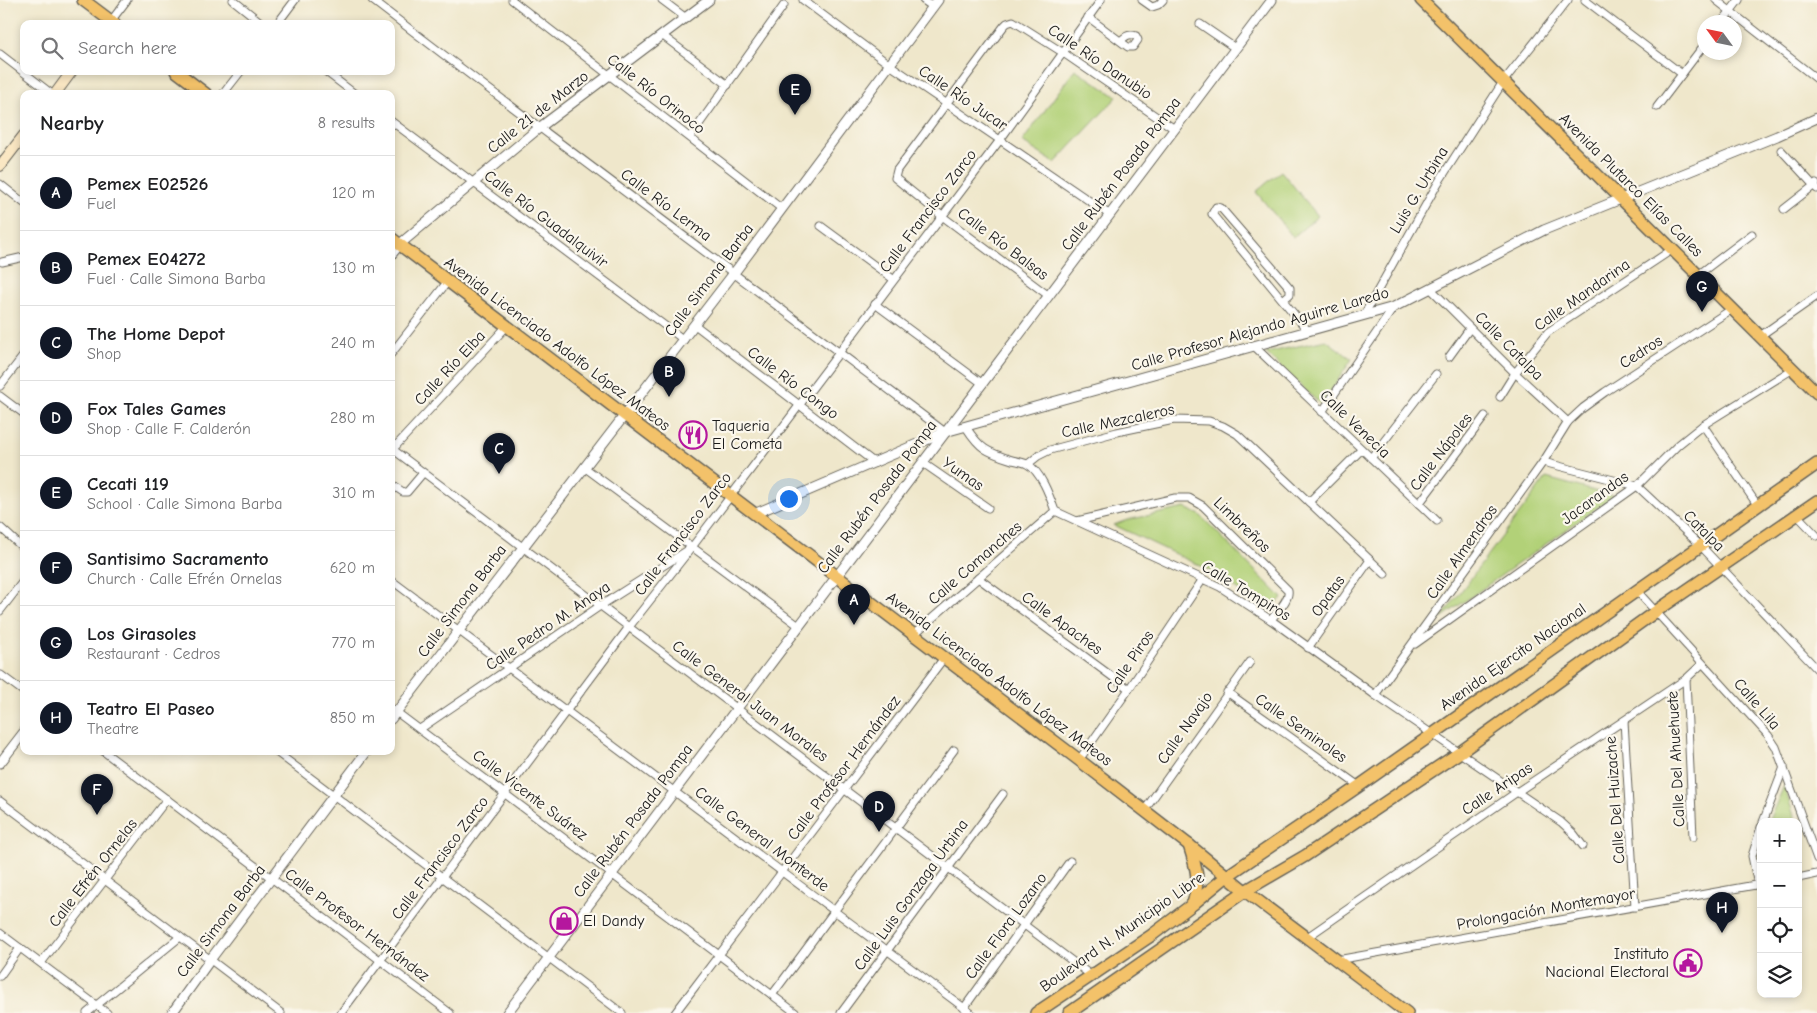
<!DOCTYPE html>
<meta charset="utf-8">
<style>
:root{--surface:#fff;--page:#f2f2f2;--text:#202124;--muted:#757577;--line:#e0e0e0;--accent:#111827}
body{margin:0;font-family:"Comic Neue",sans-serif;background:var(--page);color:var(--text)}
.controls{position:absolute;right:15px;bottom:15px;display:grid;overflow:hidden;border-radius:10px;box-shadow:0 2px 8px #0003}
.controls button{width:45px;height:45px;display:grid;place-items:center;padding:0;border:0;border-bottom:1px solid var(--line);background:var(--surface);color:var(--text);font:25px sans-serif}
.compass{position:absolute;left:1697px;top:15px;width:45px;height:45px;border-radius:50%;background:var(--surface);box-shadow:0 2px 8px #0003;rotate:303deg}
.you{position:absolute;left:788px;top:498px;width:18px;height:18px;margin:-12px;border:4px solid #fff;border-radius:50%;background:#1a73e8;box-shadow:0 0 0 8px #1a73e833}
.badge{display:grid;place-items:center;width:32px;height:32px;border-radius:50%;background:var(--accent);color:#fff;font-size:16px;font-weight:700}
.pin{position:absolute;translate:-50% -41px;filter:drop-shadow(0 1px 2px #0008)}
.pin::after{content:'';position:absolute;top:26px;width:18px;height:15px;background:inherit;clip-path:polygon(0 0,100% 0,50% 100%)}
.list{margin:0;padding:0;list-style:none}
h2{display:flex;justify-content:space-between;align-items:center;height:65px;margin:0;padding:0 20px;font-size:21px}
h2 small{font-size:16px;font-weight:400;color:var(--muted)}
.list li{display:grid;grid-template-columns:32px 1fr auto;gap:15px;align-items:center;box-sizing:border-box;height:75px;padding:0 20px;border-top:1px solid var(--line)}
.list b{display:block;font-size:19px;white-space:nowrap}
.list p{margin:0;font-size:16px;white-space:nowrap;color:var(--muted)}
.list em{font-size:16px;font-style:normal;color:var(--muted)}
.icon{flex:none;width:28px;height:28px;fill:none;stroke:currentColor;stroke-width:2;stroke-linecap:round;stroke-linejoin:round}
.map{position:relative;flex:none;width:1817px;height:1013px;overflow:hidden}
.search{position:absolute;background:var(--surface);box-shadow:0 2px 8px #0003;left:20px;top:20px;width:375px;height:55px;display:flex;align-items:center;gap:12px;box-sizing:border-box;padding:0 18px;border-radius:10px;color:var(--muted);font-size:19px}
.panel{position:absolute;background:var(--surface);box-shadow:0 2px 8px #0003;left:20px;top:90px;width:375px;height:665px;border-radius:10px}
.map>svg:first-child{display:block}
.green{fill:#b2d178;stroke:#67764a}
.lines{fill:none;stroke-linecap:round;stroke-linejoin:round}
.minor-casing{stroke:#666359;stroke-width:9}
.tertiary-casing{stroke:#666359;stroke-width:11}
.secondary-casing{stroke:#666359;stroke-width:12}
.primary-casing{stroke:#666359;stroke-width:14}
.minor{stroke:#fff;stroke-width:7}
.tertiary{stroke:#fff;stroke-width:9}
.secondary{stroke:#fae7c3;stroke-width:10}
.primary{stroke:#f3c26a;stroke-width:11}
.labels{text-anchor:middle;dominant-baseline:central;stroke-width:4.5;stroke-linejoin:round;paint-order:stroke}
.street-label{font-size:16px;fill:#1c1c1c;stroke:#fbf7ec}
.poi-label{font-size:16px;fill:#1c1c1c;stroke:#fbf7ec;text-anchor:start}
</style>
<div class="map">
<svg width="1817" height="1013" viewBox="0 0 1817 1013">
<rect width="100%" height="100%" fill="#fbf7ec"/>
<filter id="ink" filterUnits="userSpaceOnUse"><feTurbulence type="fractalNoise" baseFrequency=".02" numOctaves="2"/><feDisplacementMap in="SourceGraphic" scale="10" xChannelSelector="R" yChannelSelector="G"/><feConvolveMatrix kernelMatrix="1 2 1 2 8 2 1 2 1" color-interpolation-filters="sRGB"/></filter>
<filter id="wash" filterUnits="userSpaceOnUse"><feTurbulence type="fractalNoise" baseFrequency=".0096" numOctaves="4" result="noise"/><feDisplacementMap in="SourceGraphic" scale="20" xChannelSelector="R" yChannelSelector="G"/><feGaussianBlur stdDeviation="1.12" result="paint"/><feColorMatrix in="noise" values="0 0 0 0 0 0 0 0 0 0 0 0 0 0 0 0 0 1.4 0 .05"/><feComposite in="paint" operator="in"/></filter>
<g filter="url(#wash)">
<rect width="100%" height="100%" fill="#efe7cb"/>
<g class="green">
<path d="M1075,69L1117,97L1055,163L1022,142Z"/>
<path d="M1281,171L1318,216L1293,237L1256,192Z"/>
<path d="M1326,340L1352,359L1321,405L1266,353Z"/>
<path d="M1546,478L1614,496L1441,618Z"/>
<path d="M1185,508L1200,515L1282,598L1269,611L1209,570L1114,525L1127,520Z"/>
<path d="M1784,786L1796,822H1768Z"/>
</g>
</g>
<g filter="url(#ink)">
<g class="lines">
<g class="minor-casing">
<g id="minor">
<path d="M233,0L263,24"/>
<path d="M372,0C562,146 754,288 945,432"/>
<path d="M512,0L782,209"/>
<path d="M662,0L686,18"/>
<path d="M803,0L890,65L1110,215"/>
<path d="M923,0L933,7"/>
<path d="M1142,0L1152,7L1158,5L1163,0"/>
<path d="M1585,0L1682,74"/>
<path d="M1716,0L1817,79"/>
<path d="M1088,17L1128,47H1133L1138,40L1136,36C1129,33 1125,36 1121,41"/>
<path d="M111,21L127,0"/>
<path d="M1722,22L1739,0"/>
<path d="M277,24L295,0"/>
<path d="M1200,24L1235,48"/>
<path d="M663,36L728,85"/>
<path d="M0,54L52,94"/>
<path d="M325,71L355,94"/>
<path d="M223,94L241,71"/>
<path d="M1657,107L1704,45"/>
<path d="M391,121L684,340"/>
<path d="M690,137L784,5"/>
<path d="M1781,150L1817,189"/>
<path d="M0,184L24,203"/>
<path d="M1784,209L1816,184"/>
<path d="M821,226L893,279"/>
<path d="M2,262L24,257"/>
<path d="M1698,275L1752,234"/>
<path d="M1431,289L1515,373L1568,422"/>
<path d="M1049,296L942,216L895,178L897,170L1004,26L1007,23L1013,21L1062,52L1173,128"/>
<path d="M1283,300L1290,294V288L1221,208L1216,207L1212,214L1308,331"/>
<path d="M875,304L983,384"/>
<path d="M1364,315L1438,183L1503,82L1568,0"/>
<path d="M695,325L875,463"/>
<path d="M1760,336L1817,296"/>
<path d="M1255,347L1437,521"/>
<path d="M391,354L448,281"/>
<path d="M1449,357L1470,328"/>
<path d="M0,386L24,355"/>
<path d="M0,396L24,414"/>
<path d="M1500,397L1515,373L1548,332L1673,249"/>
<path d="M1322,412L1394,307"/>
<path d="M1703,425L1758,506"/>
<path d="M966,427C980,449 987,452 1012,460C1017,461 1023,462 1027,464C1041,471 1050,497 1055,511L1220,587L1271,620L1375,695L1561,822L1574,834L1583,846"/>
<path d="M391,448L1092,976"/>
<path d="M393,449L507,326"/>
<path d="M1371,458L1436,374"/>
<path d="M1543,462L1637,486L1701,546L1817,669"/>
<path d="M923,463L988,508"/>
<path d="M1028,464L1038,456L1050,450L1117,432L1174,420L1209,421L1223,426L1237,434L1385,574"/>
<path d="M584,467L799,626"/>
<path d="M391,484L403,492H407L423,473"/>
<path d="M1309,502L1361,450"/>
<path d="M1419,504L1485,416"/>
<path d="M1797,515L1817,536"/>
<path d="M1077,521L1175,498H1189L1203,506L1288,590C1290,600 1277,611 1271,620"/>
<path d="M0,527L24,549"/>
<path d="M978,578L1129,689"/>
<path d="M391,580L971,1013"/>
<path d="M1637,591L1768,735L1776,747L1817,859"/>
<path d="M0,611L24,580"/>
<path d="M913,635L1055,511"/>
<path d="M1415,644L1637,486L1678,445L1703,425L1793,369"/>
<path d="M1308,648L1370,560"/>
<path d="M1,675L24,692"/>
<path d="M1686,679L1693,837"/>
<path d="M1227,692L1359,786"/>
<path d="M1375,695L1543,462L1568,422L1583,408L1605,392L1732,309"/>
<path d="M391,708L796,1013"/>
<path d="M1624,721L1635,907"/>
<path d="M420,729L600,606L688,550"/>
<path d="M103,751L450,1013"/>
<path d="M275,751L622,1013"/>
<path d="M1079,760L1129,689L1203,579"/>
<path d="M0,801L281,1013"/>
<path d="M1144,811L1250,662"/>
<path d="M1763,822L1784,767"/>
<path d="M1798,878L1817,874"/>
<path d="M1758,885L1752,856L1761,827"/>
<path d="M0,933L107,1013"/>
<path d="M1306,938L1517,792L1686,679L1702,664"/>
<path d="M1337,960L1761,884"/>
<path d="M41,963L167,799"/>
<path d="M0,976L20,948"/>
<path d="M772,995L954,750"/>
<path d="M964,1008L1070,861"/>
<path d="M87,1013L180,937"/>
<path d="M341,1013L629,627L692,547L1000,140L1101,0"/>
<path d="M675,1013L944,658"/>
<path d="M841,1013L1003,794"/>
</g>
</g>
<g class="tertiary-casing">
<g id="tertiary">
<path d="M391,255L400,244L539,128L709,0"/>
<path d="M754,514L945,432L1394,307L1544,230L1777,136L1817,118"/>
<path d="M391,719L734,273L938,0"/>
<path d="M0,763L24,732"/>
<path d="M172,1013L210,960L367,751"/>
<path d="M507,1013L1272,0"/>
</g>
</g>
<g class="secondary-casing">
<g id="secondary">
<path d="M55,94L72,71"/>
<path d="M0,166L24,135"/>
</g>
</g>
<g class="primary-casing">
<g id="primary">
<path d="M83,0L115,24"/>
<path d="M1421,0L1817,393"/>
<path d="M176,71L206,94"/>
<path d="M391,238L1079,760L1189,845L1245,891L1407,1013"/>
<path d="M1189,845C1197,870 1200,879 1193,904"/>
<path d="M1036,1013L1152,935L1193,904L1227,876L1359,786L1817,464"/>
<path d="M1069,1013L1245,891L1305,856L1459,753L1655,612L1817,501"/>
</g>
</g>
<use href="#minor" class="minor"/>
<use href="#tertiary" class="tertiary"/>
<use href="#secondary" class="secondary"/>
<use href="#primary" class="primary"/>
</g>
</g>
<defs>
<g id="restaurant-ring" transform="scale(1.4375)"><circle r="9.5" fill="#fbf7ec" stroke="#b5179e" stroke-width="1.5"/><path d="M-5-6h1v4h1v-4h1v4h1v-4h1v5L-1.5 .5V6h-2V.5L-5-1ZM5-6V6H3V1.5H1.5Q1.5-4 5-6Z" fill="#b5179e"/></g>
<g id="shop-ring" transform="scale(1.4375)"><circle r="9.5" fill="#fbf7ec" stroke="#b5179e" stroke-width="1.5"/><path d="M-5-2.5h2.3a2.7 3.5 0 0 1 5.4 0H5L5.5 6h-11ZM-1.5-2.5h3a1.5 2.3 0 0 0-3 0Z" fill="#b5179e"/></g>
<g id="civic-ring" transform="scale(1.4375)"><circle r="9.5" fill="#fbf7ec" stroke="#b5179e" stroke-width="1.5"/><path d="M-.6-6.5H3V-4.5H.6V-3L4-1V1h2V6H-6V1h2V-1L-.6-3ZM-1.2 2.5V6h2.4V2.5Z" fill="#b5179e"/></g>
</defs>
<g fill-rule="evenodd">
<use href="#restaurant-ring" x="693" y="435"/>
<use href="#shop-ring" x="564" y="921"/>
<use href="#civic-ring" x="1688" y="963"/>
</g>
<g class="labels">
<g class="street-label">
<text transform="translate(1100 62) rotate(34)">Calle Río Danubio</text>
<text transform="translate(656 94) rotate(38)">Calle Río Orinoco</text>
<text transform="translate(963 98) rotate(34)">Calle Río Jucar</text>
<text transform="translate(538 112) rotate(-38)">Calle 21 de Marzo</text>
<text transform="translate(1121 174) rotate(-53)">Calle Rubén Posada Pompa</text>
<text transform="translate(1631 185) rotate(45)">Avenida Plutarco Elías Calles</text>
<text transform="translate(1419 190) rotate(-59)">Luis G. Urbina</text>
<text transform="translate(666 205) rotate(37)">Calle Río Lerma</text>
<text transform="translate(928 211) rotate(-53)">Calle Francisco Zarco</text>
<text transform="translate(546 219) rotate(37)">Calle Río Guadalquivir</text>
<text transform="translate(1003 244) rotate(37)">Calle Río Balsas</text>
<text transform="translate(709 280) rotate(-53)">Calle Simona Barba</text>
<text transform="translate(1582 295) rotate(-35)">Calle Mandarina</text>
<text transform="translate(1260 329) rotate(-16)">Calle Profesor Alejando Aguirre Laredo</text>
<text transform="translate(557 344) rotate(37)">Avenida Licenciado Adolfo López Mateos</text>
<text transform="translate(1509 346) rotate(45)">Calle Catalpa</text>
<text transform="translate(1641 352) rotate(-33)">Cedros</text>
<text transform="translate(450 368) rotate(-47)">Calle Río Elba</text>
<text transform="translate(793 383) rotate(37)">Calle Río Congo</text>
<text transform="translate(1118 421) rotate(-12)">Calle Mezcaleros</text>
<text transform="translate(1355 424) rotate(44)">Calle Venecia</text>
<text transform="translate(1441 452) rotate(-53)">Calle Nápoles</text>
<text transform="translate(963 474) rotate(35)">Yumas</text>
<text transform="translate(877 497) rotate(-53)">Calle Rubén Posada Pompa</text>
<text transform="translate(1595 498) rotate(-36)">Jacarandas</text>
<text transform="translate(1242 525) rotate(44)">Limbreños</text>
<text transform="translate(1704 531) rotate(45)">Catalpa</text>
<text transform="translate(683 534) rotate(-53)">Calle Francisco Zarco</text>
<text transform="translate(1462 552) rotate(-55)">Calle Almendros</text>
<text transform="translate(975 563) rotate(-41)">Calle Comanches</text>
<text transform="translate(1246 591) rotate(31)">Calle Tompiros</text>
<text transform="translate(1328 596) rotate(-55)">Opatas</text>
<text transform="translate(462 601) rotate(-53)">Calle Simona Barba</text>
<text transform="translate(1062 623) rotate(36)">Calle Apaches</text>
<text transform="translate(548 626) rotate(-34)">Calle Pedro M. Anaya</text>
<text transform="translate(1513 657) rotate(-35)">Avenida Ejercito Nacional</text>
<text transform="translate(1130 662) rotate(-56)">Calle Piros</text>
<text transform="translate(999 679) rotate(37)">Avenida Licenciado Adolfo López Mateos</text>
<text transform="translate(750 701) rotate(37)">Calle General Juan Morales</text>
<text transform="translate(1757 704) rotate(49)">Calle Lila</text>
<text transform="translate(1185 728) rotate(-55)">Calle Navajo</text>
<text transform="translate(1301 728) rotate(35)">Calle Seminoles</text>
<text transform="translate(1676 759) rotate(-93)">Calle Del Ahuehuete</text>
<text transform="translate(844 768) rotate(-53)">Calle Profesor Hernández</text>
<text transform="translate(1497 789) rotate(-34)">Calle Aripas</text>
<text transform="translate(530 795) rotate(37)">Calle Vicente Suárez</text>
<text transform="translate(1615 800) rotate(-94)">Calle Del Huizache</text>
<text transform="translate(633 821) rotate(-53)">Calle Rubén Posada Pompa</text>
<text transform="translate(762 839) rotate(37)">Calle General Monterde</text>
<text transform="translate(440 858) rotate(-53)">Calle Francisco Zarco</text>
<text transform="translate(93 873) rotate(-52)">Calle Efrén Ornelas</text>
<text transform="translate(911 895) rotate(-54)">Calle Luis Gonzaga Urbina</text>
<text transform="translate(1546 909) rotate(-10)">Prolongación Montemayor</text>
<text transform="translate(221 921) rotate(-53)">Calle Simona Barba</text>
<text transform="translate(357 925) rotate(37)">Calle Profesor Hernández</text>
<text transform="translate(1006 926) rotate(-54)">Calle Flora Lozano</text>
<text transform="translate(1122 932) rotate(-35)">Boulevard N. Municipio Libre</text>
</g>
<g class="poi-label">
<text x="712" y="426">Taqueria<tspan x="712" dy="18">El Cometa</tspan></text>
<text x="583" y="921">El Dandy</text>
<text x="1669" y="954" text-anchor="end">Instituto<tspan x="1669" dy="18">Nacional Electoral</tspan></text>
</g>
</g>
</svg>
<div class="controls">
<button>+</button>
<button>−</button>
<button><svg class="icon" aria-label="locate" viewBox="0 0 24 24"><circle cx="12" cy="12" r="6"/><path d="M12 2v4M12 18v4M2 12h4M18 12h4"/></svg></button>
<button><svg class="icon" aria-label="layers" viewBox="0 0 24 24"><path d="M12 4l9 5-9 5-9-5zM3 14l9 5 9-5"/></svg></button>
</div>
<svg class="compass" viewBox="-18 -18 36 36"><path d="M0-13l5 13h-10z" fill="#e53935"/><path d="M0 13l5-13h-10z" fill="#757577"/></svg>
<div class="you"></div>
<div class="pin badge" style="left:854px;top:625px">A</div>
<div class="pin badge" style="left:669px;top:397px">B</div>
<div class="pin badge" style="left:499px;top:474px">C</div>
<div class="pin badge" style="left:879px;top:832px">D</div>
<div class="pin badge" style="left:795px;top:115px">E</div>
<div class="pin badge" style="left:97px;top:815px">F</div>
<div class="pin badge" style="left:1702px;top:312px">G</div>
<div class="pin badge" style="left:1722px;top:933px">H</div>
<div class="search"><svg class="icon" aria-label="search" viewBox="0 0 24 24"><circle cx="10" cy="10" r="6"/><path d="M15 15l6 6"/></svg>Search here</div>
<section class="panel">
<h2>Nearby<small>8 results</small></h2>
<ul class="list">
<li><span class="badge">A</span><div><b>Pemex E02526</b><p>Fuel</p></div><em>120 m</em></li>
<li><span class="badge">B</span><div><b>Pemex E04272</b><p>Fuel · Calle Simona Barba</p></div><em>130 m</em></li>
<li><span class="badge">C</span><div><b>The Home Depot</b><p>Shop</p></div><em>240 m</em></li>
<li><span class="badge">D</span><div><b>Fox Tales Games</b><p>Shop · Calle F. Calderón</p></div><em>280 m</em></li>
<li><span class="badge">E</span><div><b>Cecati 119</b><p>School · Calle Simona Barba</p></div><em>310 m</em></li>
<li><span class="badge">F</span><div><b>Santisimo Sacramento</b><p>Church · Calle Efrén Ornelas</p></div><em>620 m</em></li>
<li><span class="badge">G</span><div><b>Los Girasoles</b><p>Restaurant · Cedros</p></div><em>770 m</em></li>
<li><span class="badge">H</span><div><b>Teatro El Paseo</b><p>Theatre</p></div><em>850 m</em></li>
</ul>
</section>
</div>
